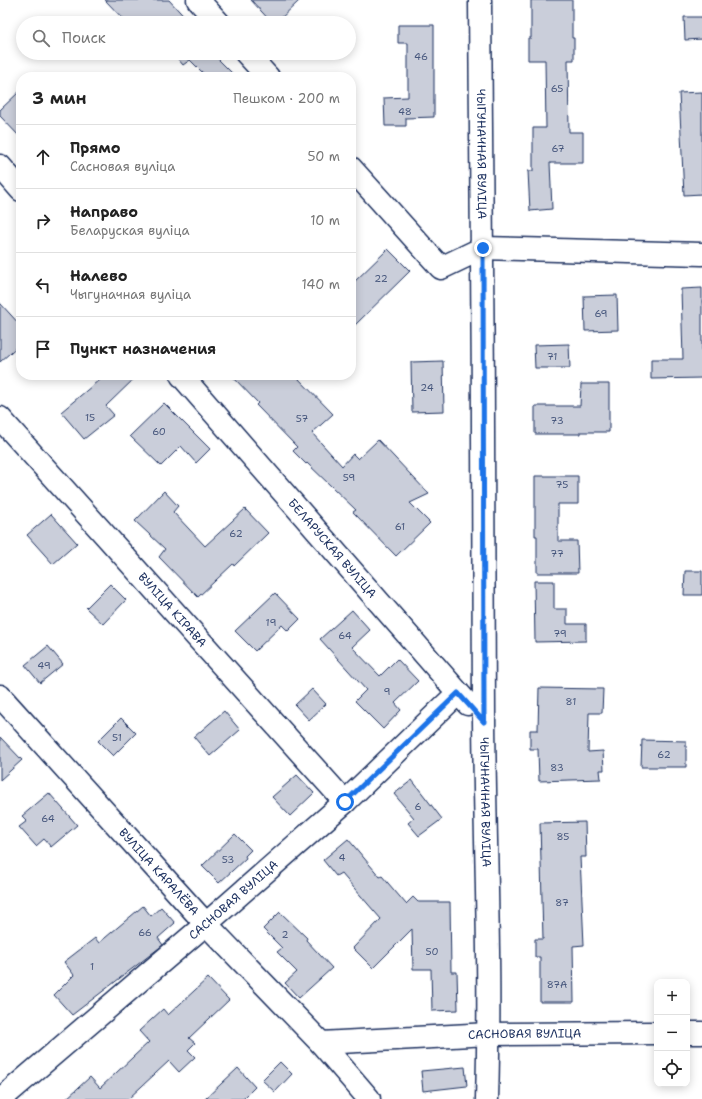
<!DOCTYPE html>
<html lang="ru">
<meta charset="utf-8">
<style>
:root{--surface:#fff;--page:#f6f6f6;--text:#222;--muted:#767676;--line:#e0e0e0}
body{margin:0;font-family:"Shantell Sans",sans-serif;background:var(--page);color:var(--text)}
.controls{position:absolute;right:12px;bottom:12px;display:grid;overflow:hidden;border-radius:8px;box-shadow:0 2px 10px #0003}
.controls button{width:36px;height:36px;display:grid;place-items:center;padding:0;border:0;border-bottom:1px solid var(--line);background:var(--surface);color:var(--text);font:20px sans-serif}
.stop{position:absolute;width:12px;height:12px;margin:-9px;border:3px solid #1a73e8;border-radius:50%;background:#fff}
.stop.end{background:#1a73e8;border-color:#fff;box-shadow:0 1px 4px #0008}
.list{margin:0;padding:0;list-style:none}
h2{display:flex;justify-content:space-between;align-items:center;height:52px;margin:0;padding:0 16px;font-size:17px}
h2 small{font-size:13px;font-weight:400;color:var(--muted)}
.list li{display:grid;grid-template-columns:26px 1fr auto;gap:12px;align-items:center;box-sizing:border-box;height:64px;padding:0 16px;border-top:1px solid var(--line)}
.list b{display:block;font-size:15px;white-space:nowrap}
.list p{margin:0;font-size:13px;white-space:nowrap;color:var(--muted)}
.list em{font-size:13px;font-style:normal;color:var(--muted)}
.icon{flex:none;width:22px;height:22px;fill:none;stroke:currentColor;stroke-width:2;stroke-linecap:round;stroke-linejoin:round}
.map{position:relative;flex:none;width:702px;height:1099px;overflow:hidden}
.search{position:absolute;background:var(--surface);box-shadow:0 2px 10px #0003;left:16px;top:16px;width:340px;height:44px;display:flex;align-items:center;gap:10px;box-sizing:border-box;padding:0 14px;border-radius:22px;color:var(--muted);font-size:15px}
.panel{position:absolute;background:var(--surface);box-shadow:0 2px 10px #0003;left:16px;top:72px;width:340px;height:308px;border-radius:16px}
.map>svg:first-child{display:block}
.building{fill:#caceda;stroke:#1b2f5e}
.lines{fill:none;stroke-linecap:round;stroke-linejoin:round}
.minor-casing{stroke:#1b2f5e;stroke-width:25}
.minor{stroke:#fff;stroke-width:22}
.route{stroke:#1a73e8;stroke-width:5}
.labels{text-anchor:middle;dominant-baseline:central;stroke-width:3;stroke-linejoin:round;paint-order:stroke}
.number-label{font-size:10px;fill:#47577d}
.street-label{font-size:12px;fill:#1b2f5e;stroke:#fff}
</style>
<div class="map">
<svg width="702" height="1099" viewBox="0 0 702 1099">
<rect width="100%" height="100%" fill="#fff"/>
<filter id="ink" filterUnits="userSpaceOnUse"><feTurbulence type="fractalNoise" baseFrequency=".025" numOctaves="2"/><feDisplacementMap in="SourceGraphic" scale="8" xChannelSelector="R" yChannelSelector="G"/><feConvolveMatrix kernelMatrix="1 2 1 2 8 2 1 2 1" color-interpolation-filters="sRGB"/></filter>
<g filter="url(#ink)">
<g class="building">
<path d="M105,0H169L190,23H127Z"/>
<path d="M251,0H300L276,23H272Z"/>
<path d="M531,0H572V38H574V60H568L569,132H583V163H550L552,209L530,211L528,171H533V128H546L545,60H528V38H531Z"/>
<path d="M684,17H702V39L685,40Z"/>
<path d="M398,25H434V117L406,118V126H385L384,98L408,97V43H398Z"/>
<path d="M173,53H212L236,77H207L190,60L183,65Z"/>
<path d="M21,90V138L0,116V110Z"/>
<path d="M702,92V194L684,195L679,93Z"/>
<path d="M388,249L410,271L351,329V285Z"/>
<path d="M702,288V378L651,379V359H683L681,289Z"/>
<path d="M617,295L618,330L585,331L584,296Z"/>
<path d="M0,303L21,326V343L0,362Z"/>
<path d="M569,344L570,368H535L534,345Z"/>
<path d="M443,361L444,411L412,412L411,362Z"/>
<path d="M105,375H138L106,406L114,415L84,439L61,412Z"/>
<path d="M231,375H295L333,414L312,433L342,466L353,454L358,459L378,440L429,494L410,503L430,523L396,556L353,512L356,510L307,463L306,464L293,451L297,447L256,405L258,403Z"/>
<path d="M581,384H609V432H580V434H535V406H580Z"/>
<path d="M164,403L210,449L196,463L181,446L161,466L130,436Z"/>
<path d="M535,476H578V504H558V541H577L578,573H537V536H535Z"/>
<path d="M164,491L178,506L173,512L205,546L245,509L268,533L234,566L233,564L198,597L159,557L165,549L135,521Z"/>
<path d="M51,514L77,543L53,564L27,535Z"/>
<path d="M685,571H702V595H684Z"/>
<path d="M534,581H554V609H567V624H586V641L535,642Z"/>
<path d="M110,584L126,600L103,624L86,608Z"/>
<path d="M275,593L300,619L288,631L282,625L255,651L235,631Z"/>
<path d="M352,610L370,630L352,647L380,676L397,659L418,681L395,703L401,710L383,729L355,701L366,690L320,639Z"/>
<path d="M48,646L63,664L40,683L25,665Z"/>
<path d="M539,688L603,689L602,713H589L588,752L603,751L604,770H600L601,779L539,781L538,749H530V730H538Z"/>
<path d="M312,689L326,704L309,720L295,705Z"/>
<path d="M224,711L240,730L210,756L194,737Z"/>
<path d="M121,718L136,733L113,756L98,741Z"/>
<path d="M0,737L22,760L0,780Z"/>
<path d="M642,740L686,741V767H641Z"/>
<path d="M297,775L314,793L290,816L272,797Z"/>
<path d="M412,780L442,819L419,836L408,823L414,818L394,794Z"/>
<path d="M49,793L77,825L51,847L44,839L36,846L19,827L27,821L22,816Z"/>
<path d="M585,822L586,857H580L584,945L573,946L574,1002H540V957H535V939H543L540,823Z"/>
<path d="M235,834L251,850L245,856L246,858L219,883L202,866Z"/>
<path d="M348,839L380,877L382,876L406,904L413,897L418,902H450L451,972H457L458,1010L432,1011L431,969H413L412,929L373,968L353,948L381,919L341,873L336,876L323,860Z"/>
<path d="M143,906L151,916L161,907L175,923L158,938L163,945L72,1015L54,995L74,975L64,962L95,938L99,943Z"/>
<path d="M280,912L307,938L306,940L332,968L299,998L285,983L297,972L277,952L282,948L263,929Z"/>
<path d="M208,978L229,1000L189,1038L195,1043L188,1050L195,1057L179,1072L169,1061L128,1099H66L90,1077L100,1088L149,1042L139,1031L163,1009L168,1015Z"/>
<path d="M280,1062L292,1074L275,1092L262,1080Z"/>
<path d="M465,1067L467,1086L423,1091L421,1071Z"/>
<path d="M238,1068L255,1087L243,1099H205Z"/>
</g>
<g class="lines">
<g class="minor-casing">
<g id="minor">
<path d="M198,0L219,23"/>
<path id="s1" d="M480,0C483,239 483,479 484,718C485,845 491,972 487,1099"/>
<path d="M246,53L268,77"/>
<path d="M0,166L21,190"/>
<path d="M351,168L441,268L483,248L702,254"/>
<path id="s2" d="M181,375L468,704"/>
<path id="s3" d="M0,418L345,802"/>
<path id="s4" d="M0,696L206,924L321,1043L369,1099"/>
<path d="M687,1033H702"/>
<path id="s5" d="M321,1043L489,1034L657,1033"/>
<path id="s6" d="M1,1099L206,924L345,802L458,693"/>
</g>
</g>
<use href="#minor" class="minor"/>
</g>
</g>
<g class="lines" filter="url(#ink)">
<path class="route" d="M345,802L458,693L484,722L483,248"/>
</g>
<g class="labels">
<g class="number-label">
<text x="421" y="56">46</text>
<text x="557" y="88">65</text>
<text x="405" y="111">48</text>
<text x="558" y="148">67</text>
<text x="381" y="278">22</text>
<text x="601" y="313">69</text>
<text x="552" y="356">71</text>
<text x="427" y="387">24</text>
<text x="90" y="417">15</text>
<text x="302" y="418">57</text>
<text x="557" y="420">73</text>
<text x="159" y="431">60</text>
<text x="349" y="477">59</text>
<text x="562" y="484">75</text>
<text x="400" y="526">61</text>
<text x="236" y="533">62</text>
<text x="557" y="553">77</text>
<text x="271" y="622">19</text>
<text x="560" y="633">79</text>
<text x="345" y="635">64</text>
<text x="44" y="665">49</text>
<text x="387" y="691">9</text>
<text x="571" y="701">81</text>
<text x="117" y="737">51</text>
<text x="664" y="754">62</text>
<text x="557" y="767">83</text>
<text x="418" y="806">6</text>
<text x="48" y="818">64</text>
<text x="563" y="836">85</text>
<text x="342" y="857">4</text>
<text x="228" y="859">53</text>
<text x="562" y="902">87</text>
<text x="145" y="932">66</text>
<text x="285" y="934">2</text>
<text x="432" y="951">50</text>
<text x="92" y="966">1</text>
<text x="557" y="984">87А</text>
</g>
<g class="street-label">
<text stroke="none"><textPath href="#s1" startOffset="154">ЧЫГУНАЧНАЯ ВУЛІЦА</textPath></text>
<text stroke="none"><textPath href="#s2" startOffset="230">БЕЛАРУСКАЯ ВУЛІЦА</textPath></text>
<text stroke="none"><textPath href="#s3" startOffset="258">ВУЛІЦА КІРАВА</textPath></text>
<text stroke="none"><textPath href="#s1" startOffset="802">ЧЫГУНАЧНАЯ ВУЛІЦА</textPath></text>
<text stroke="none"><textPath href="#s4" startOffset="237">ВУЛІЦА КАРАЛЁВА</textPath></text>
<text stroke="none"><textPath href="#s6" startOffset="306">САСНОВАЯ ВУЛІЦА</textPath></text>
<text stroke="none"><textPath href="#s5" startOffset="204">САСНОВАЯ ВУЛІЦА</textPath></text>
</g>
</g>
</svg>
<div class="controls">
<button>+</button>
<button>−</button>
<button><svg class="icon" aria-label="locate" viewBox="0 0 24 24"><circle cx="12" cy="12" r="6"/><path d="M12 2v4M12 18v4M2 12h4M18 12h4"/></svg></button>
</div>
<div class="stop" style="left:345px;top:802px"></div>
<div class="stop end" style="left:483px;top:248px"></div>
<div class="search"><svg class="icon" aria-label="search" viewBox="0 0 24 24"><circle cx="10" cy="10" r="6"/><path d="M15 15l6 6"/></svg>Поиск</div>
<section class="panel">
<h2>3 мин<small>Пешком · 200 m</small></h2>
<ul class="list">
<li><svg class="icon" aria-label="ahead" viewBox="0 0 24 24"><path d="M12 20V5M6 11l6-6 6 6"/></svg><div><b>Прямо</b><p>Сасновая вуліца</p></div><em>50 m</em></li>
<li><svg class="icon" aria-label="right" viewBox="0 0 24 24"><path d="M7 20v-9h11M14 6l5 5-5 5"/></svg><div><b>Направо</b><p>Беларуская вуліца</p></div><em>10 m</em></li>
<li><svg class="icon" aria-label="left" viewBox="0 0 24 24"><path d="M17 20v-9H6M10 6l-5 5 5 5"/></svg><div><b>Налево</b><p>Чыгуначная вуліца</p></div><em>140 m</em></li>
<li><svg class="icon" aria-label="arrive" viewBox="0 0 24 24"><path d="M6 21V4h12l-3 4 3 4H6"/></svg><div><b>Пункт назначения</b></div></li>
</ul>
</section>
</div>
